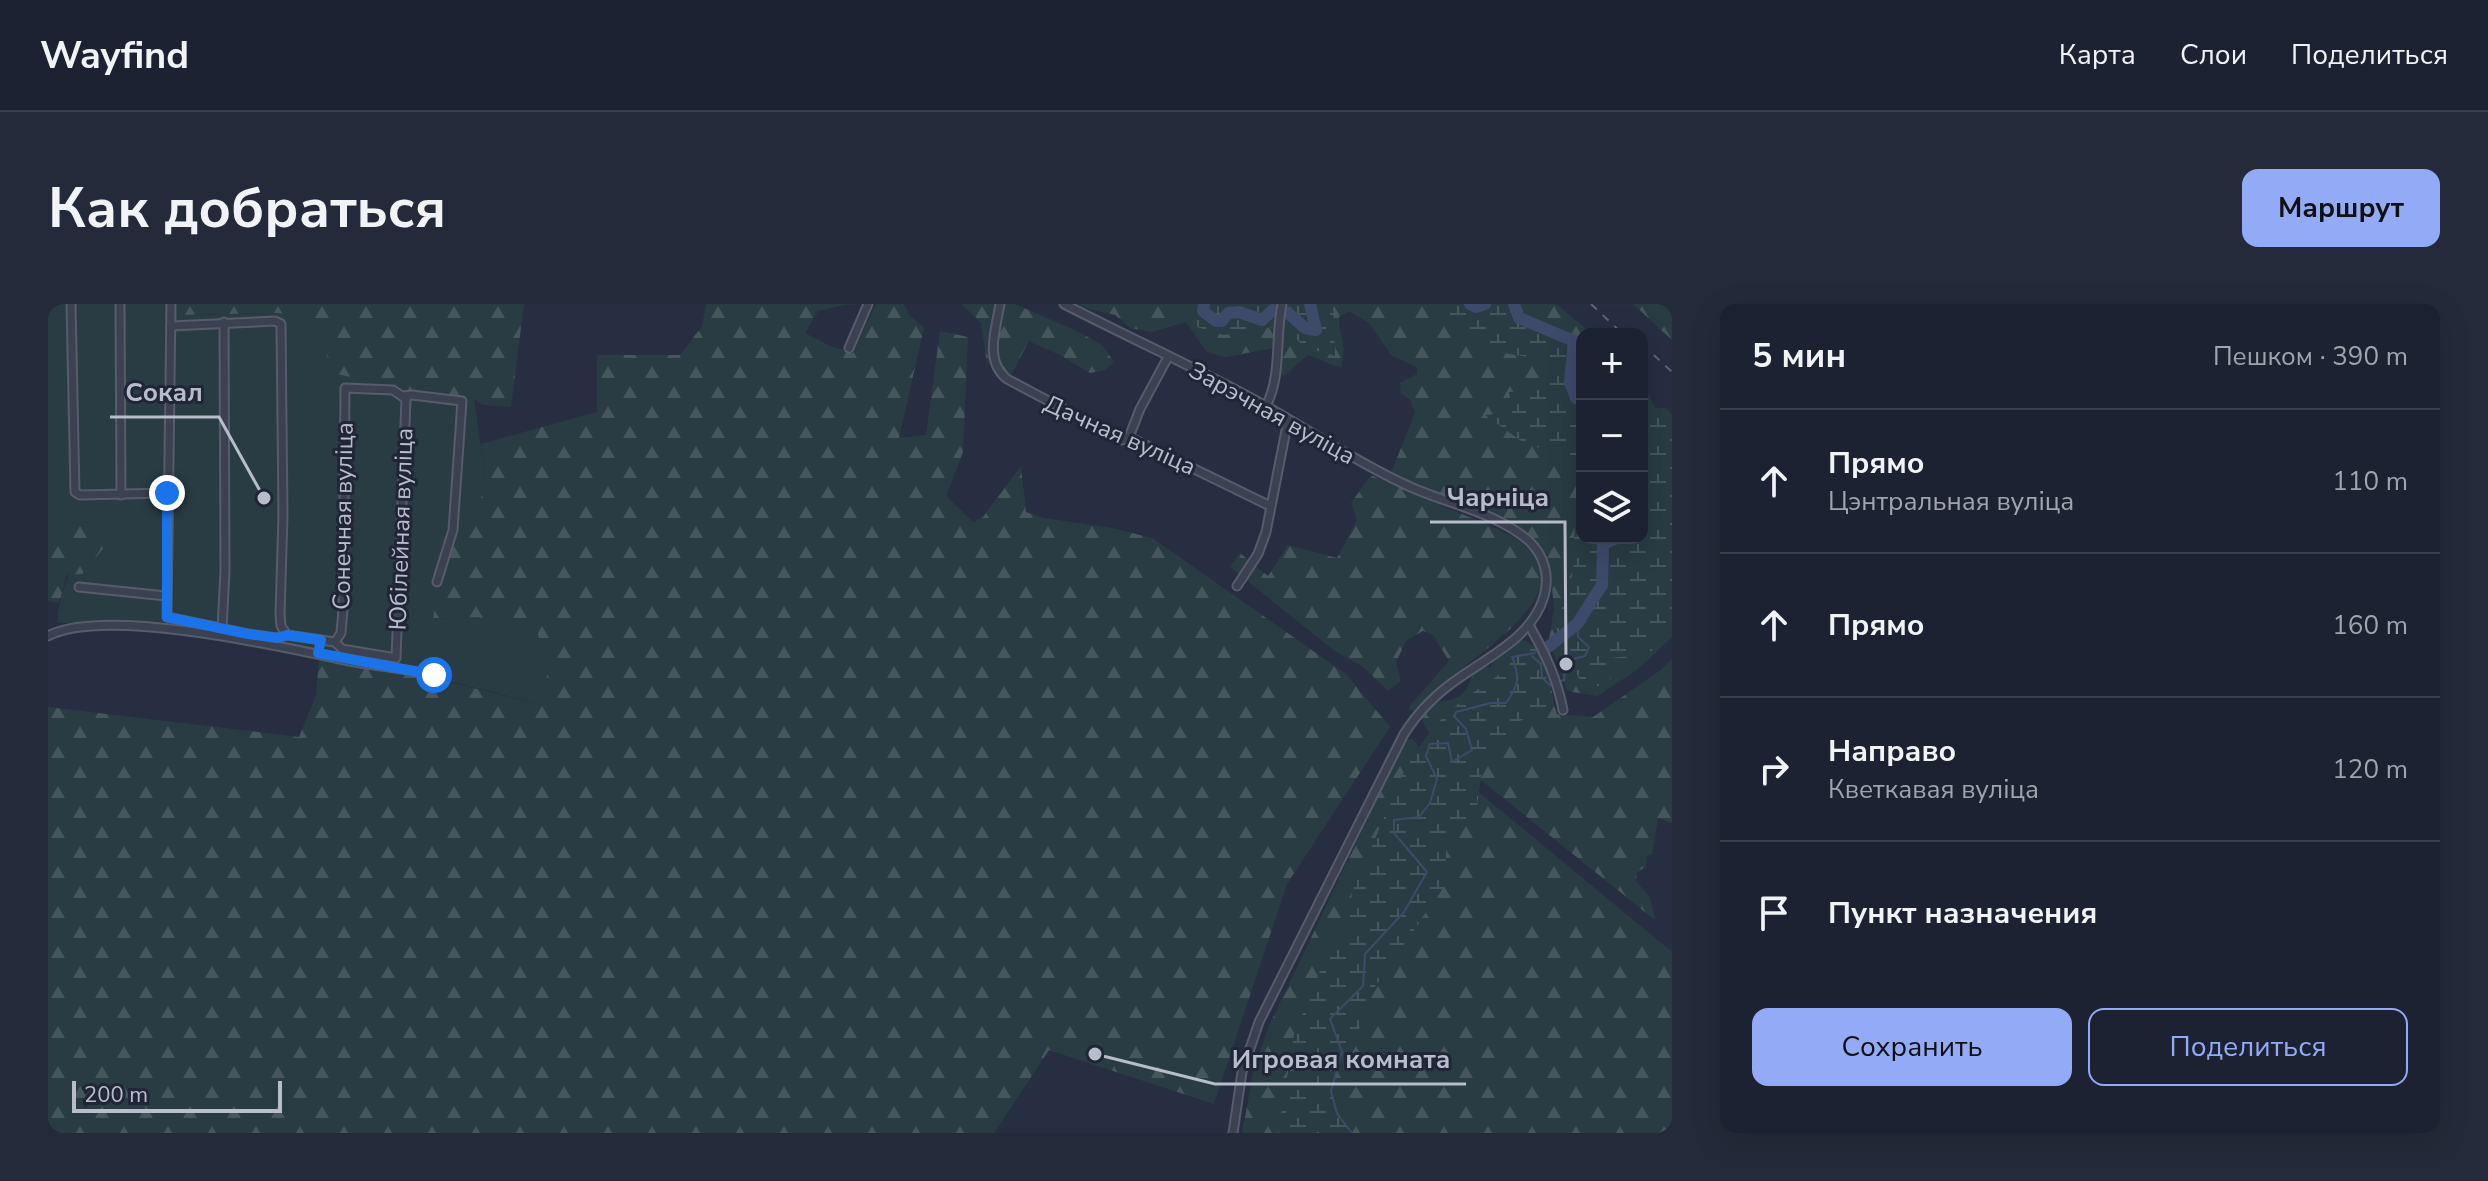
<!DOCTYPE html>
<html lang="ru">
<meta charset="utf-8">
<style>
:root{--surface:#1d2232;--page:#252a3a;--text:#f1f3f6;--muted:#a0a4ac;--line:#3b3f4d;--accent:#93aaf6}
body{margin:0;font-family:"Nunito Sans",sans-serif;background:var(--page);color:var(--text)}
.controls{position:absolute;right:24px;top:24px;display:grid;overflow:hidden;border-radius:16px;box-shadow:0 8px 32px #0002}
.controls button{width:72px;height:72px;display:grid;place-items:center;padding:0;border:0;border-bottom:2px solid var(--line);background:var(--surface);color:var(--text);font:40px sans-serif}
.scale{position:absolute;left:24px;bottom:20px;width:210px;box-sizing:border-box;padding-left:8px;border:4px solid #b8bdcb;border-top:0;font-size:22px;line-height:28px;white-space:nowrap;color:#b8bdcb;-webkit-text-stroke:6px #202637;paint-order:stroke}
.stop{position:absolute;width:24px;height:24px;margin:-18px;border:6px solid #1a73e8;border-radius:50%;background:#fff}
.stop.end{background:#1a73e8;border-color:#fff;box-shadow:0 2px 8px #0008}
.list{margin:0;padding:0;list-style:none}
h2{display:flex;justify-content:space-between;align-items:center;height:104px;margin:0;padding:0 32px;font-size:34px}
h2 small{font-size:26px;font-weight:400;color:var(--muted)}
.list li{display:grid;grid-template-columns:52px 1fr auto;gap:24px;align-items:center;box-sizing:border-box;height:144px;padding:0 32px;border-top:2px solid var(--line)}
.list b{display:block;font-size:30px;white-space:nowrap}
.list p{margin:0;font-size:26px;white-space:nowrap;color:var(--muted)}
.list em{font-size:26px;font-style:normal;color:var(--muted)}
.actions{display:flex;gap:16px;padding:24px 32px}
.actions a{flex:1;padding:18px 0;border:2px solid var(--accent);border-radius:16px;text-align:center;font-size:28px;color:var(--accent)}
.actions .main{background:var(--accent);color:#111}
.icon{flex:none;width:44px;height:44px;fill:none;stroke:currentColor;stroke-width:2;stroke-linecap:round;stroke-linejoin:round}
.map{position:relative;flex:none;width:1624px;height:829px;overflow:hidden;border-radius:16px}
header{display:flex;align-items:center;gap:48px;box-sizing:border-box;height:112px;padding:0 40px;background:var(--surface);border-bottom:2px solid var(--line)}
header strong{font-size:38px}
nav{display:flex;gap:44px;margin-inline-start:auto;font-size:28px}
.intro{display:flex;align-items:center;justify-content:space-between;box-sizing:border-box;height:192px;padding:0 48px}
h1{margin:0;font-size:56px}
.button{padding:20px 36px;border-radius:16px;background:var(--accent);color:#111;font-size:28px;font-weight:700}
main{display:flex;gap:48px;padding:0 48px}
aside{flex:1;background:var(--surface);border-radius:16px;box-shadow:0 8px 32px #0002}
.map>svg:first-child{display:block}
.green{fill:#293c43}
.forest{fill:url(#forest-firs)}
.wetland{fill:url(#wetland-marsh)}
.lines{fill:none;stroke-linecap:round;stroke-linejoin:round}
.stream{stroke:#3e4a6a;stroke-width:2}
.river{stroke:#3e4a6a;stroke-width:12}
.minor-casing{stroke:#565c6c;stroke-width:11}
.minor{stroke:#3b4151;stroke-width:7}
.rail{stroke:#5e6478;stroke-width:2;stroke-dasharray:8 8;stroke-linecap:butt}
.route{stroke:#1a73e8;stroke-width:10}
.labels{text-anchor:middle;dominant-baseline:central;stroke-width:6;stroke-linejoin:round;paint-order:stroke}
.street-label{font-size:24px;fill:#b8bdcb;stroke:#202637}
.leader{fill:none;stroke:#b8bdcb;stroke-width:3}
.callout-dot{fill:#b8bdcb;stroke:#202637;stroke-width:3}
.callout-label{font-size:26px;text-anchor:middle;font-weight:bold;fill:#b8bdcb;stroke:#202637;stroke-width:6;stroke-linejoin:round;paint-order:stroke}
</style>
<header>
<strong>Wayfind</strong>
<nav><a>Карта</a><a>Слои</a><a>Поделиться</a></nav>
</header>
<div class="intro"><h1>Как добраться</h1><a class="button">Маршрут</a></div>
<main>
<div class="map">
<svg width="1624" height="829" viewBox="0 0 1624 829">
<defs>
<pattern id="forest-firs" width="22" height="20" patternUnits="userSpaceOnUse" patternTransform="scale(2)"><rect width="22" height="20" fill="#293c43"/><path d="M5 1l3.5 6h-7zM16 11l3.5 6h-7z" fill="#46565d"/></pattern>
<pattern id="wetland-marsh" width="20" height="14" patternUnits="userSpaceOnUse" patternTransform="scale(2)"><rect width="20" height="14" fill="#293c43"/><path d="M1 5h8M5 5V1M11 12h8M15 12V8" fill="none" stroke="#46565d"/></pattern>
</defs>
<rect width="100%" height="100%" fill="#272e42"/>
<path class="green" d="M0,0H130L131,11L230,9L262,14L273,25L357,86L426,94L438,179L427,210L398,241L385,315L430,313L489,327L500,364L496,401L307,354L120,318L9,319C13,275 29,256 52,220L0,215Z"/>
<g class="forest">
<path d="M130,0H476L463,103L434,101L425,94L357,86L351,83L283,69L273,25L261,14L230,9L130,11Z"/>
<path d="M658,0H812L796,1L770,7L757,29L782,42L805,49L828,0H856L861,11L876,24L851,134L878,131L892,27L920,33L915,148L898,192L925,218L935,213L973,162L978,208L996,214L1064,224L1104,234L1298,370L1342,423L1239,580L1166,800L1001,746L946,829H0V403L251,433L268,391L271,355L314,357L495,401L500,364L489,327L430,313L385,315L398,241L427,210L438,179L433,140L549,108V51H632L654,22Z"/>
<path d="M914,0H967L1031,28L1054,41L1066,58L1057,66L1042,69L1012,51L981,37L963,71L939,59L933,19Z"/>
<path d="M1030,0H1508L1544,30H1534V234L1624,236V333L1589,366L1549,392L1519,387L1501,336L1506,304L1502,263L1496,247L1484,234L1456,215L1343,169L1367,109L1362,96L1353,89L1352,79L1369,70V63L1344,52L1321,19L1301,7L1291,13C1290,35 1300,37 1293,64L1260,51L1236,72L1227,67L1225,44L1178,53L1159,48L1138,18L1104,28L1082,24L1067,11L1037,4Z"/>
<path d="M1585,0H1624V36Z"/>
<path d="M1323,171C1349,182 1375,194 1401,205C1461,229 1538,253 1462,325C1431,354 1394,376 1365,408L1360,404L1401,357L1385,331L1375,327L1358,337L1348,358L1353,377L1340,387L1314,362L1287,347L1182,263L1192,249L1220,272L1240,241L1289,254L1309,216L1303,199Z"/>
<path d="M0,215L52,220L67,230L34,270L19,271L11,299L0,297Z"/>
<path d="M1473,336C1498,338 1503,391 1509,410L1545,413L1613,366L1624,355V519L1610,514L1604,550L1599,552L1598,563L1589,568L1588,577L1602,594L1607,616L1408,456L1379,426L1373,414L1387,398C1437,396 1410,362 1443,363L1445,354Z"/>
<path d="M1364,435L1379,451L1411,472L1624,648V829H1194L1206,764L1221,722L1340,472L1358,436Z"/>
</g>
<g class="wetland">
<path d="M1130,0H1226V23L1175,31L1149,23Z"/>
<path d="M1247,0H1285L1287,52L1256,43L1241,27Z"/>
<path d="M1391,0C1416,0 1440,0 1466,0L1471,14L1526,37L1522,78H1530L1534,74V166L1506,148L1476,139L1437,111L1464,109L1461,88L1482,87L1498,81L1502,56L1454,49L1392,7Z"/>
<path d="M1594,79L1607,104H1618L1624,112V313L1601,351L1560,354L1563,377L1538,387L1504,325C1514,305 1522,287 1525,265C1529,240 1522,213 1534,189V234H1594Z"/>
<path d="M1487,342L1502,378L1506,400L1472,417L1434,465L1429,503L1399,535L1396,582L1326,684L1309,731L1294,748L1283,787L1289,810L1304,829H1230L1246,731L1278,652L1300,625L1304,588L1358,463L1385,423L1417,394L1454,369L1467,348Z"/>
</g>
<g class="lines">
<g class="stream">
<path d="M1484,352L1493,360L1494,374L1502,381L1516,376L1518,360L1525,355L1537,352L1541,343L1530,333L1529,320"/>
<path d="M1304,829L1289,810L1283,787L1294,748L1282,715L1315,682L1317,650L1356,608L1379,568L1346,529V516L1371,513L1382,499L1389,475L1378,452L1382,440L1400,439L1404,458L1424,446L1418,425L1406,412L1408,408L1443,399H1458C1471,381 1472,373 1464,353L1487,349"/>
</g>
<g class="river">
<path d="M1156,0L1155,7L1168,17H1174L1180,9L1191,8L1214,16L1225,6"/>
<path d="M1422,0L1428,3L1437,0"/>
<path d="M1466,0L1471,14L1526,37L1522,78L1528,94L1534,92"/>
<path d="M1240,9L1257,24L1268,26L1262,0"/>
<path d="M1500,343L1529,320L1554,281L1555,240L1569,234"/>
</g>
<g class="minor-casing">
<g id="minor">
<path d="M23,0L27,188L32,191L119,189"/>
<path d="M72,0L73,191"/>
<path d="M123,0L119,313L200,330L229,334L239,331L287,338L294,345L348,354L358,95L345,86L297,84L295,305L293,329L287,338"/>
<path d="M952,0C948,25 936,57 959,75L1074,136L1081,133L1222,202"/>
<path d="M1016,0C1082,34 1151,65 1216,101C1262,127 1306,156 1354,179C1394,199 1447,207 1481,237C1496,251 1502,272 1496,292C1485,332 1442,352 1411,374C1389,389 1370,408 1356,430L1211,718L1194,768L1185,829"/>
<path d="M123,22L227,17L233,20L235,211L232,310L233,322L239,331"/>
<path d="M801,44L820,0"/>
<path d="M355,92L364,91L414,97L405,226L389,278"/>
<path d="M1218,102C1234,72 1227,33 1234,0"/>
<path d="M1081,133L1092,105L1120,53"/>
<path d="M1189,282L1210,250L1218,228L1240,116"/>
<path d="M31,283L118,292"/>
<path d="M1481,321C1497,349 1509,374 1515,406"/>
<path d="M174,324L177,267L176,18"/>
<path d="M0,332C57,302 235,343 301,357C329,362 358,365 386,371"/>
</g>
</g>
<use href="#minor" class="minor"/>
<g class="rail">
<path d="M1543,0L1575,30"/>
<path d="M1594,40L1624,68"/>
</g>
</g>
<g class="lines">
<path class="route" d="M119,189V313L200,330L229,334L239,331L273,336L270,349L386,371"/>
</g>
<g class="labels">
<g class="street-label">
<text transform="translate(1224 109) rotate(29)">Зарэчная вуліца</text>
<text transform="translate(1072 131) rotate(24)">Дачная вуліца</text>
<text transform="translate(295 212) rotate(-89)">Сонечная вуліца</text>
<text transform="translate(353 225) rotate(-88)">Юбілейная вуліца</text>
</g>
</g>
<path class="leader" d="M216 194L171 113H62M1518 360L1517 218H1382M1047 750L1167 780H1418"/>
<g class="callout-dot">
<circle cx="216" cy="194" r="8"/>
<circle cx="1518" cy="360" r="8"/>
<circle cx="1047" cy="750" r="8"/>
</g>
<g class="callout-label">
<text x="116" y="97">Сокал</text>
<text x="1450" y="202">Чарніца</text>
<text x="1293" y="764">Игровая комната</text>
</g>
</svg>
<div class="controls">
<button>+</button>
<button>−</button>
<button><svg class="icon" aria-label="layers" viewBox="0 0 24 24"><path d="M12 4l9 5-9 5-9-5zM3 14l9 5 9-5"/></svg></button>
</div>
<div class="scale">200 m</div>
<div class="stop" style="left:386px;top:371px"></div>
<div class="stop end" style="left:119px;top:189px"></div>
</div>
<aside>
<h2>5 мин<small>Пешком · 390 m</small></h2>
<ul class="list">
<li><svg class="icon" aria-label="ahead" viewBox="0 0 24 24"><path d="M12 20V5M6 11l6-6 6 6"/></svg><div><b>Прямо</b><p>Цэнтральная вуліца</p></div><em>110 m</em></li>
<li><svg class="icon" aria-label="ahead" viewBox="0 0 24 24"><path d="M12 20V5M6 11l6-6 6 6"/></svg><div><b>Прямо</b></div><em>160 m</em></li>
<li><svg class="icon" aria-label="right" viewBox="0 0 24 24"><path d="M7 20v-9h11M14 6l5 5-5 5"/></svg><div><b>Направо</b><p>Кветкавая вуліца</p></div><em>120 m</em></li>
<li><svg class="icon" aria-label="arrive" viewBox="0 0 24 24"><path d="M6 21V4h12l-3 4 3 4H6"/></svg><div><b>Пункт назначения</b></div></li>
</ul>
<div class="actions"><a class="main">Сохранить</a><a>Поделиться</a></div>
</aside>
</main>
